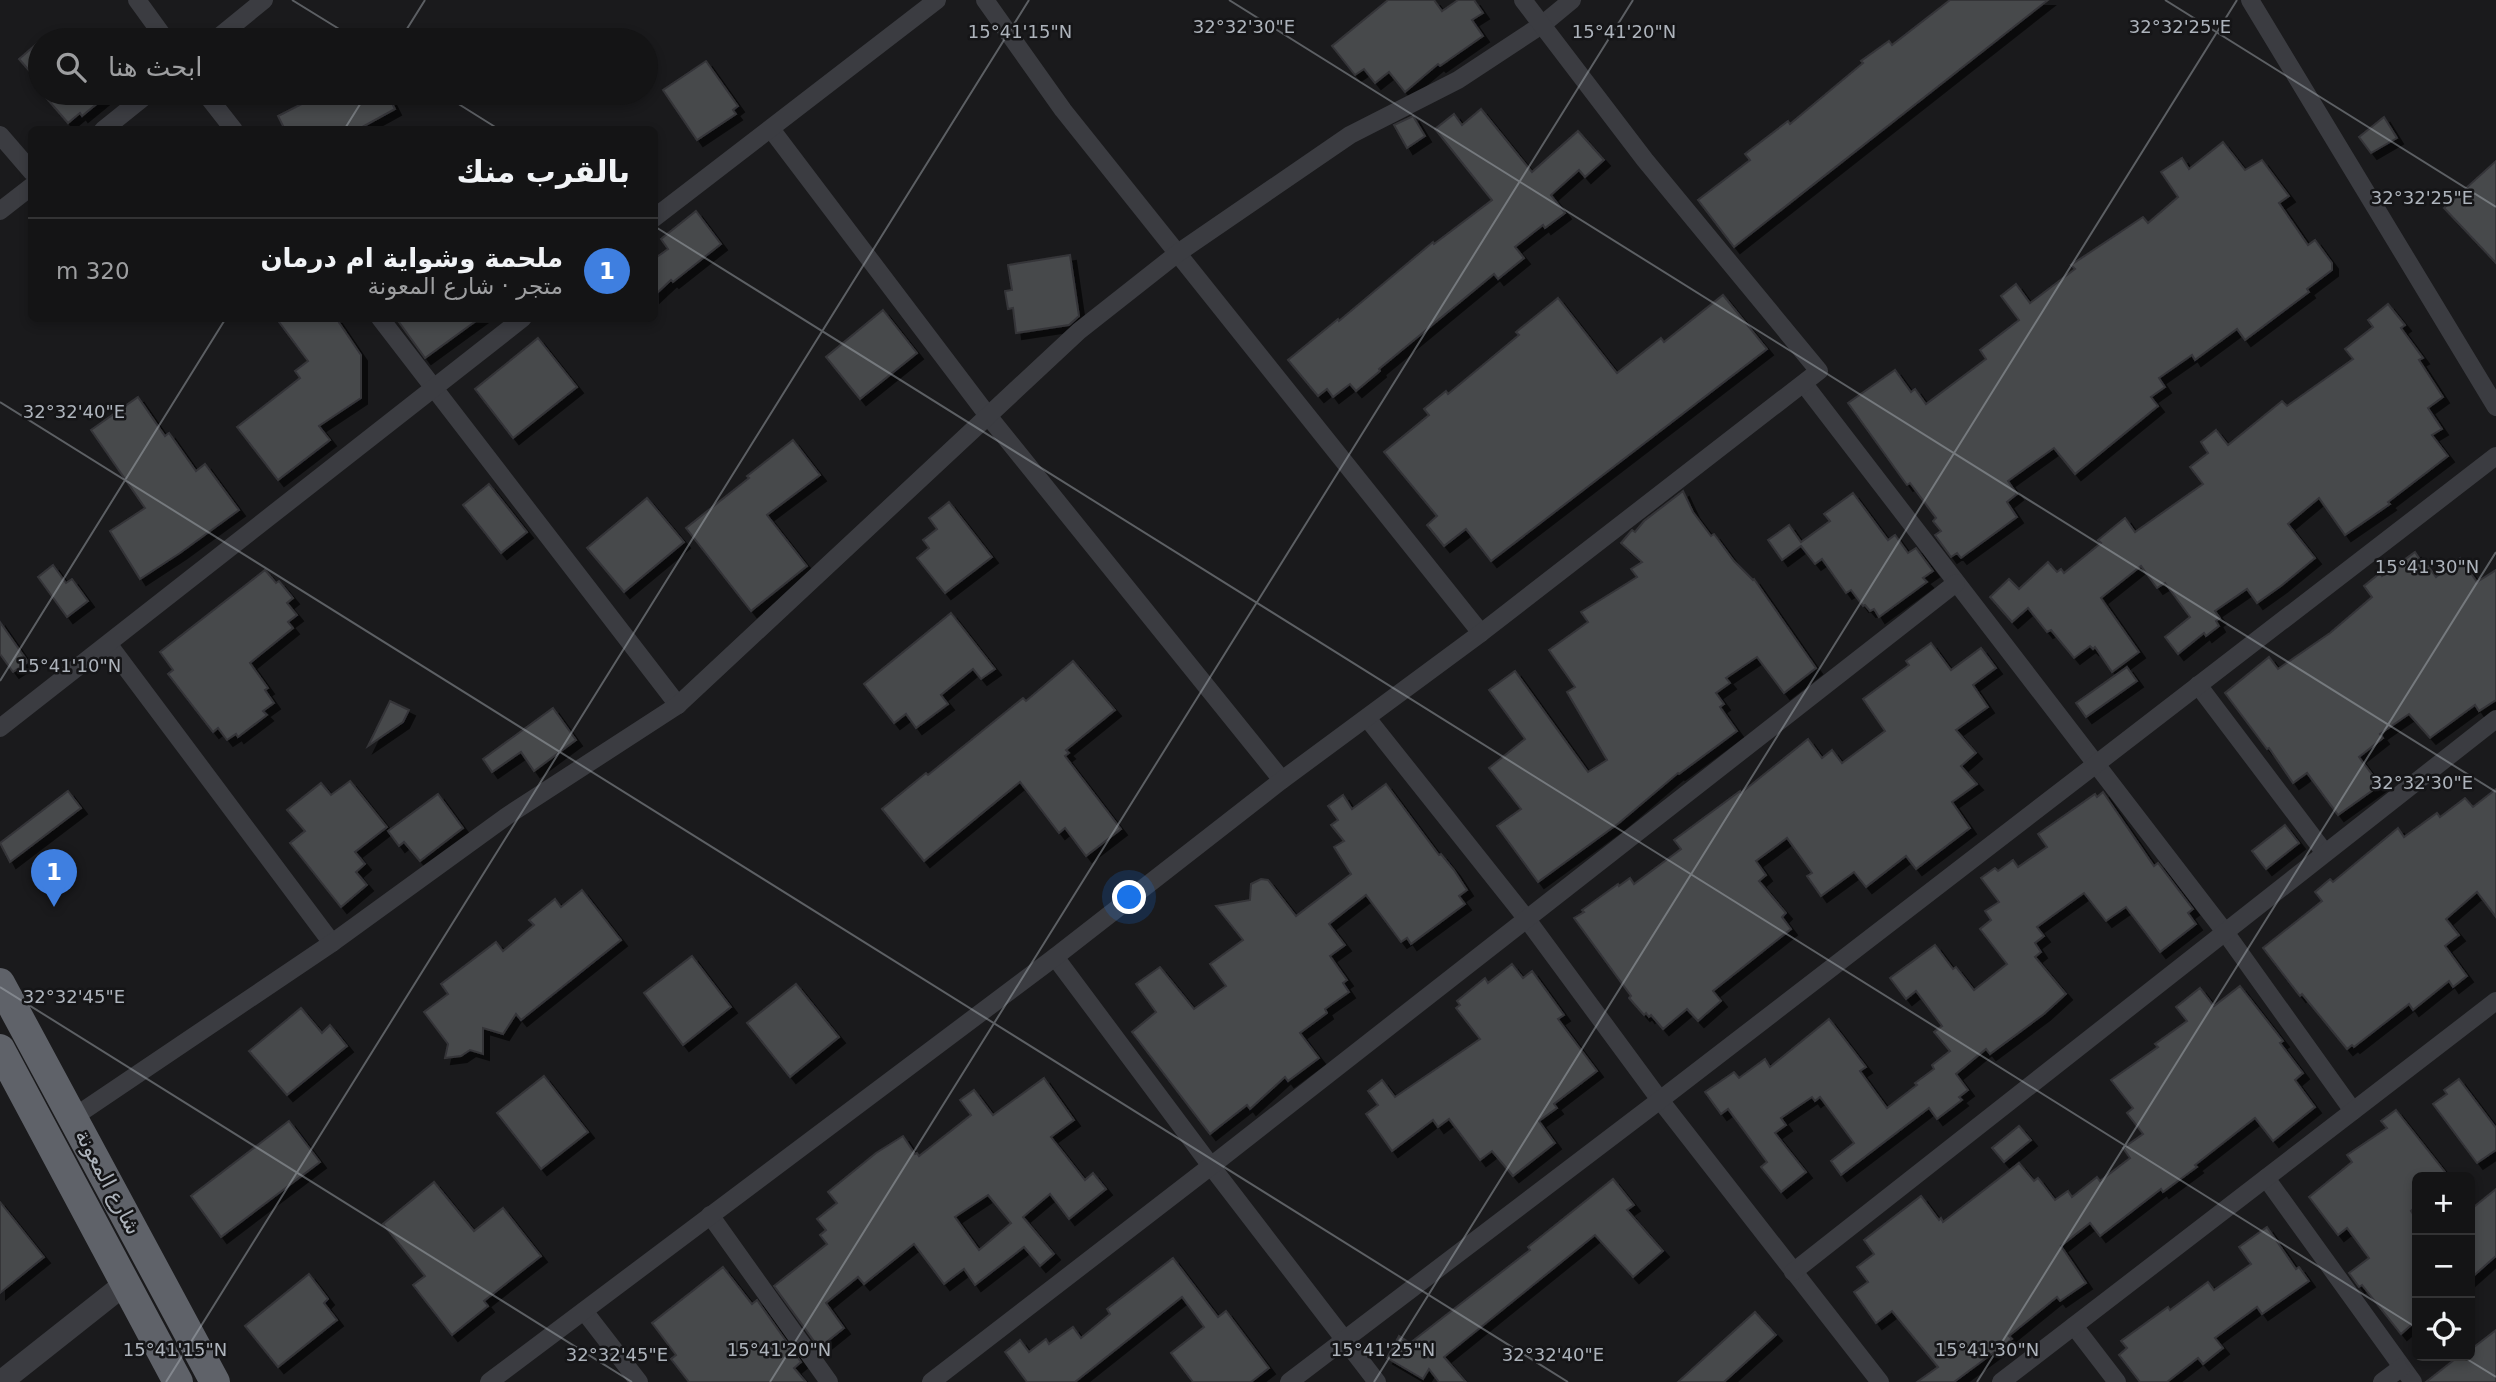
<!DOCTYPE html>
<html lang="ar">
<meta charset="utf-8">
<style>
:root{--surface:#141415;--page:#212122;--text:#f1f3f6;--muted:#9d9ea0;--line:#333334;--accent:#efa13f}
body{margin:0;font-family:"DejaVu Sans","Noto Sans Arabic",sans-serif;background:var(--page);color:var(--text);direction:rtl}
.controls{position:absolute;right:21px;bottom:21px;display:grid;overflow:hidden;border-radius:10px;box-shadow:0 4px 10px #0003}
.controls button{width:63px;height:63px;display:grid;place-items:center;padding:0;border:0;border-bottom:2px solid var(--line);background:var(--surface);color:var(--text);font:35px sans-serif}
.you{position:absolute;left:1130px;top:898px;width:24px;height:24px;margin:-18px;border:5px solid #fff;border-radius:50%;background:#1a73e8;box-shadow:0 0 0 10px #1a73e833}
.badge{display:grid;place-items:center;width:46px;height:46px;border-radius:50%;background:var(--accent);color:#fff;font-size:23px;font-weight:700}
.pin{position:absolute;translate:-50% -58px;filter:drop-shadow(0 2px 4px #0008)}
.pin::after{content:'';position:absolute;top:37px;width:24px;height:21px;background:inherit;clip-path:polygon(0 0,100% 0,50% 100%)}
.list{margin:0;padding:0;list-style:none}
h2{display:flex;justify-content:space-between;align-items:center;height:91px;margin:0;padding:0 28px;font-size:30px}
h2 small{font-size:23px;font-weight:400;color:var(--muted)}
.list li{display:grid;grid-template-columns:46px 1fr auto;gap:21px;align-items:center;box-sizing:border-box;height:105px;padding:0 28px;border-top:2px solid var(--line)}
.list b{display:block;font-size:26px;white-space:nowrap}
.list p{margin:0;font-size:23px;white-space:nowrap;color:var(--muted)}
.list em{font-size:23px;font-style:normal;color:var(--muted)}
.icon{flex:none;width:38px;height:38px;fill:none;stroke:currentColor;stroke-width:2;stroke-linecap:round;stroke-linejoin:round}
.map{position:relative;flex:none;width:2496px;height:1382px;overflow:hidden;direction:ltr}
.search{position:absolute;background:var(--surface);box-shadow:0 4px 10px #0003;left:28px;top:28px;width:630px;height:77px;display:flex;align-items:center;gap:18px;box-sizing:border-box;padding:0 24px;border-radius:38px;color:var(--muted);font-size:26px}
.panel{position:absolute;background:var(--surface);box-shadow:0 4px 10px #0003;left:28px;top:126px;width:630px;height:196px;border-radius:10px;direction:rtl}
.map>svg:first-child{display:block}
.building{fill:#47484c;stroke:#343438;stroke-width:2;fill-rule:evenodd;filter:url(#shadow)}
.lines{fill:none;stroke-linecap:round;stroke-linejoin:round}
.minor{stroke:#3b3c41;stroke-width:18}
.tertiary{stroke:#3b3c41;stroke-width:23}
.trunk{stroke:#5f6269;stroke-width:30}
.ticks{fill:none;stroke:#adb3bb;stroke-width:2;stroke-opacity:0.45}
.labels{text-anchor:middle;dominant-baseline:central;stroke-width:5;stroke-linejoin:round;paint-order:stroke}
.street-label{font-size:21px;fill:#adb3bb;stroke:#151517}
.ticks-label{font-size:18px;text-anchor:middle;fill:#adb3bb;stroke:#151517;stroke-width:5;stroke-linejoin:round;paint-order:stroke}
</style>
<div class="map">
<svg width="2496" height="1382" viewBox="0 0 2496 1382">
<defs>
<filter id="shadow"><feDropShadow dx="6" dy="6" stdDeviation="0" flood-color="#0009"/></filter>
</defs>
<rect width="100%" height="100%" fill="#1a1a1c"/>
<g class="building">
<path d="M1388,0H1434L1442,11L1458,0H1474L1483,13L1472,20L1483,36L1440,66L1438,64L1405,92L1389,72L1375,83L1364,69L1355,75L1332,46Z"/>
<path d="M1950,0H2048L1734,247L1698,200L1750,160L1745,154L1788,121L1790,124L1863,63L1861,61L1889,41L1892,45Z"/>
<path d="M40,41V83L19,59Z"/>
<path d="M706,61L738,106L733,110L736,114L697,140L663,90Z"/>
<path d="M42,93H110L82,116L80,113L68,123Z"/>
<path d="M323,93H387L395,109L357,130H285L278,116Z"/>
<path d="M1481,109L1532,172L1578,131L1604,160L1585,177L1579,170L1551,195L1565,213L1545,228L1543,225L1515,247L1524,258L1498,279L1494,274L1379,369L1380,371L1356,391L1350,384L1333,397L1327,389L1318,396L1288,360L1338,319L1339,321L1433,242L1434,244L1492,200L1435,129L1454,114L1462,125Z"/>
<path d="M1413,116L1425,136L1407,148L1394,125Z"/>
<path d="M2384,117L2397,138L2371,153L2359,137Z"/>
<path d="M2223,142L2245,170L2262,160L2289,196L2279,203L2308,245L2315,240L2332,263V270L2307,289L2309,292L2245,340L2237,329L2195,360L2192,355L2159,378L2165,387L2151,397L2158,406L2075,474L2054,448L2008,481L2017,494L2007,502L2017,517L1961,558L1957,553L1951,557L1935,535L1941,531L1933,521L1936,518L1910,483L1907,485L1848,403L1895,370L1911,392L1915,389L1926,404L1986,359L1980,350L2019,320L2001,296L2016,284L2030,303L2075,269L2071,265L2143,217L2148,223L2178,197L2161,172L2182,158L2189,169Z"/>
<path d="M2496,161V263L2444,208Z"/>
<path d="M696,211L721,244L673,282L671,280L654,296V259L668,249L661,239Z"/>
<path d="M1070,255L1079,316L1069,325L1016,333L1013,308L1008,309L1005,291L1012,290L1008,265Z"/>
<path d="M1723,295L1767,349L1491,561L1466,529L1444,546L1427,525L1437,516L1384,452L1429,415L1424,409L1446,391L1448,394L1519,335L1516,332L1558,298L1617,373L1661,338L1664,342Z"/>
<path d="M2388,304L2405,325L2401,328L2423,358L2419,360L2443,397L2428,408L2442,429L2432,435L2448,456L2388,502L2390,504L2345,535L2319,498L2288,524L2315,558L2281,586L2257,603L2247,589L2215,611L2220,618L2216,621L2219,626L2206,636L2204,633L2178,654L2165,637L2190,617L2165,583L2157,588L2141,566L2101,598L2139,652L2112,672L2095,647L2093,649L2090,646L2074,658L2051,630L2047,632L2028,608L2012,622L1990,597L2009,579L2019,589L2048,562L2057,572L2061,569L2064,573L2101,543L2098,540L2125,518L2135,532L2203,484L2190,467L2208,453L2201,442L2216,430L2228,445L2282,401L2287,406L2353,359L2345,349L2373,327L2368,320Z"/>
<path d="M883,310L917,353L860,399L826,357Z"/>
<path d="M276,318H336L361,355V398L319,426L330,440L278,480L237,427L300,378L295,371L308,361Z"/>
<path d="M396,318H480L425,358Z"/>
<path d="M538,338L577,387L513,438L475,389Z"/>
<path d="M138,397L165,436L169,433L196,471L205,464L239,510L180,553L140,579L110,531L145,508L91,430Z"/>
<path d="M793,440L820,475L767,515L807,566L751,611L686,528L749,478L747,476Z"/>
<path d="M489,484L527,532L501,553L463,505Z"/>
<path d="M1683,491L1693,512L1711,536L1714,534L1734,561L1753,580L1754,579L1816,668L1784,693L1757,657L1726,678L1730,683L1716,693L1724,704L1720,707L1737,731L1679,774L1678,773L1619,823L1538,882L1497,826L1521,809L1489,768L1525,739L1489,690L1515,671L1588,772L1607,760L1567,692L1575,687L1549,650L1588,622L1581,612L1637,577L1631,569L1642,562L1621,543L1632,530L1635,532L1644,521Z"/>
<path d="M1853,493L1888,540L1895,535L1908,553L1916,548L1933,571L1923,578L1927,582L1879,617L1874,609L1870,611L1865,605L1863,606L1851,590L1846,593L1822,559L1815,564L1801,546L1782,560L1768,540L1789,525L1801,542L1830,521L1824,514Z"/>
<path d="M647,498L684,542L624,592L587,548Z"/>
<path d="M949,502L992,557L945,593L917,558L929,548L923,540L937,529L929,518Z"/>
<path d="M2415,552L2425,567L2428,566L2436,577L2460,558L2477,582L2496,570V700L2479,711L2475,705L2430,738L2409,714L2380,734L2383,738L2359,757L2380,785L2338,815L2307,773L2293,783L2269,748L2267,749L2225,693L2269,657L2278,669L2330,633L2372,597L2364,586L2380,573L2382,576Z"/>
<path d="M53,565L66,583L72,579L88,601L67,617L38,577Z"/>
<path d="M265,570L276,583L279,581L293,598L287,603L297,615L288,622L293,628L250,663L268,688L265,690L274,703L263,711L267,715L238,737L236,734L227,740L218,728L213,732L168,674L173,670L160,652Z"/>
<path d="M951,613L995,669L981,679L973,669L941,695L948,704L916,728L906,714L894,723L864,684Z"/>
<path d="M0,622L28,662L13,672L0,654Z"/>
<path d="M1931,643L1951,670L1981,648L1996,668L1973,685L1988,707L1956,730L1976,753L1961,766L1977,784L1952,802L1970,828L1916,869L1906,856L1866,887L1854,872L1821,896L1807,876L1812,873L1787,838L1756,861L1766,875L1759,881L1786,913L1782,917L1791,929L1713,991L1721,1001L1698,1021L1687,1009L1663,1029L1651,1015L1649,1017L1646,1013L1644,1015L1629,998L1631,996L1574,918L1584,912L1582,910L1618,884L1619,886L1630,878L1634,884L1681,849L1674,840L1740,791L1741,793L1808,739L1822,758L1832,750L1842,763L1885,731L1863,699L1909,665L1906,661Z"/>
<path d="M1073,661L1115,710L1066,750L1069,753L1065,756L1121,829L1086,856L1065,828L1059,833L1020,782L924,861L882,809L926,773L928,775L1023,698L1026,701Z"/>
<path d="M2127,667L2137,681L2086,717L2076,703Z"/>
<path d="M390,701L409,710L403,722L368,746Z"/>
<path d="M553,708L576,740L534,771L521,752L492,772L483,759Z"/>
<path d="M350,781L387,827L355,852L365,864L356,872L367,885L341,907L290,843L305,831L287,810L321,783L331,795Z"/>
<path d="M1386,784L1439,855L1441,854L1454,870L1467,890L1459,896L1465,904L1411,944L1407,938L1401,942L1366,895L1329,924L1345,945L1330,956L1347,980L1343,983L1349,992L1325,1009L1327,1013L1300,1033L1319,1058L1288,1081L1285,1077L1250,1109L1247,1105L1210,1134L1132,1032L1156,1012L1136,984L1160,967L1194,1009L1226,986L1210,964L1243,940L1216,906L1250,900L1251,884L1261,879L1268,880L1296,916L1351,874L1334,847L1344,841L1331,825L1338,820L1328,806L1343,795L1352,809Z"/>
<path d="M2496,789V917L2477,892L2446,919L2459,935L2445,946L2467,976L2453,987L2449,981L2413,1010L2409,1004L2354,1047L2352,1045L2347,1049L2302,994L2300,996L2263,948L2322,901L2315,892L2330,879L2333,882L2398,828L2404,837L2437,813L2440,817L2465,798L2473,807Z"/>
<path d="M68,791L81,808L10,862L0,843Z"/>
<path d="M2103,792L2154,866L2158,863L2193,909L2188,913L2196,924L2160,952L2126,907L2106,921L2084,893L2037,927L2044,936L2035,943L2041,952L2035,957L2066,994L2044,1014L1990,1054L1986,1049L1956,1074L1968,1090L1959,1097L1962,1100L1937,1119L1929,1108L1841,1175L1831,1161L1854,1143L1820,1097L1815,1101L1812,1097L1781,1118L1786,1125L1775,1133L1806,1172L1781,1192L1761,1167L1767,1162L1728,1109L1721,1114L1705,1092L1734,1072L1739,1078L1765,1059L1770,1067L1829,1019L1866,1067L1860,1071L1887,1108L1917,1085L1915,1083L1934,1069L1932,1065L1950,1051L1934,1032L1942,1026L1916,991L1906,999L1890,978L1935,945L1953,969L1956,967L1974,990L2007,964L1980,929L1991,920L1985,911L1999,902L1981,878L1995,868L1998,871L2013,860L2018,867L2047,847L2038,834L2095,794L2097,797Z"/>
<path d="M438,794L463,828L420,861L404,842L399,846L388,831Z"/>
<path d="M2285,825L2299,843L2266,869L2252,851Z"/>
<path d="M582,890L621,940L521,1020L516,1014L503,1034L483,1028V1054L470,1050L461,1056L445,1058L448,1044L424,1012L448,994L441,984L496,942L503,951L534,925L529,920L555,899L561,907Z"/>
<path d="M692,956L731,1007L683,1045L644,993Z"/>
<path d="M1512,964L1523,978L1532,971L1564,1015L1558,1019L1597,1071L1554,1104L1557,1108L1539,1121L1555,1143L1513,1176L1492,1151L1480,1160L1449,1119L1438,1127L1433,1120L1392,1151L1366,1114L1378,1105L1368,1091L1382,1080L1395,1097L1480,1039L1456,1008L1460,1005L1457,1001L1485,978L1488,983Z"/>
<path d="M796,984L839,1037L790,1077L747,1023Z"/>
<path d="M2240,986L2283,1041L2280,1043L2303,1073L2295,1080L2315,1107L2273,1141L2255,1118L2195,1165L2197,1167L2163,1192L2161,1189L2100,1236L2090,1223L2061,1246L2086,1283L2060,1301L2057,1297L2009,1336L2012,1339L1954,1382H1917L1938,1367L1892,1311L1876,1323L1854,1292L1868,1282L1857,1267L1874,1254L1864,1240L1921,1196L1939,1220L1941,1218L1943,1222L2019,1163L2034,1181L2038,1178L2055,1200L2068,1191L2072,1197L2097,1177L2100,1181L2130,1158L2123,1148L2143,1134L2127,1113L2133,1108L2111,1080L2158,1047L2155,1044L2187,1021L2176,1007L2200,988L2214,1006Z"/>
<path d="M301,1008L322,1033L330,1025L347,1046L287,1095L249,1051Z"/>
<path d="M544,1076L588,1132L541,1169L497,1113Z"/>
<path d="M1044,1078L1074,1120L1051,1137L1085,1180L1093,1173L1106,1189L1069,1219L1050,1194L1023,1217L1054,1254L1040,1266L1024,1247L975,1285L964,1269L944,1284L914,1244L864,1284L858,1277L826,1303L844,1328L819,1348L774,1286L827,1244L820,1235L826,1230L817,1219L837,1203L828,1192L876,1153L903,1136L915,1154L917,1153L919,1156L971,1115L960,1100L974,1090L993,1115ZM988,1195L1011,1223L979,1250L955,1217Z"/>
<path d="M2459,1079L2496,1128V1150L2477,1163L2433,1104L2447,1094L2444,1090Z"/>
<path d="M2396,1110L2449,1177H2417V1206L2411,1211L2417,1220V1320L2401,1334L2362,1285L2359,1287L2349,1273L2369,1258L2347,1228L2338,1235L2309,1197L2352,1162L2347,1155L2387,1128L2381,1121Z"/>
<path d="M289,1121L320,1162L221,1237L191,1196Z"/>
<path d="M2019,1126L2031,1140L2004,1162L1992,1148Z"/>
<path d="M1613,1179L1634,1205L1627,1210L1663,1251L1633,1277L1595,1235L1444,1357L1466,1382H1439L1429,1369L1423,1379L1387,1358L1399,1336L1410,1343L1530,1250L1528,1247Z"/>
<path d="M434,1182L474,1231L503,1208L541,1256L484,1301L488,1306L452,1335L413,1285L425,1276L383,1224Z"/>
<path d="M2496,1189V1256L2470,1279V1210Z"/>
<path d="M0,1202L44,1257L0,1293Z"/>
<path d="M2267,1227L2296,1269L2299,1267L2309,1281L2262,1314L2257,1307L2215,1338L2223,1348L2203,1364L2198,1358L2167,1382H2140L2119,1355L2127,1348L2121,1341L2168,1307L2170,1310L2208,1282L2214,1290L2251,1264L2239,1247Z"/>
<path d="M1173,1258L1218,1317L1226,1311L1269,1368L1251,1382H1193L1171,1353L1204,1327L1182,1297L1075,1382H1027L1005,1352L1020,1340L1029,1352L1046,1339L1049,1344L1073,1327L1081,1338L1110,1314L1107,1309Z"/>
<path d="M723,1267L752,1304L757,1300L801,1362L794,1368L806,1382H689L671,1359L676,1355L652,1323Z"/>
<path d="M309,1274L328,1299L324,1303L337,1320L278,1367L245,1326Z"/>
<path d="M1755,1312L1776,1335L1724,1382H1678Z"/>
<path d="M2496,1330V1382H2426L2459,1356H2470V1348L2473,1345L2474,1347Z"/>
</g>
<g class="lines">
<g class="minor">
<path d="M137,0L166,40"/>
<path d="M985,0L1063,110L1481,633"/>
<path d="M2250,0L2496,407"/>
<path d="M215,40L264,0"/>
<path d="M205,93L234,130"/>
<path d="M771,129L989,417L1282,780"/>
<path d="M103,130L149,93"/>
<path d="M0,135L32,172"/>
<path d="M0,211L32,186"/>
<path d="M654,218L937,0"/>
<path d="M380,318L678,705"/>
<path d="M1804,384L2225,932L2353,1111"/>
<path d="M109,645L332,943"/>
<path d="M2198,685L2325,853"/>
<path d="M1367,718L1526,918L1660,1100L1880,1382"/>
<path d="M0,728L523,318"/>
<path d="M1055,957L1211,1166L1377,1382"/>
<path d="M74,1117L332,943L507,816L678,705L1079,331L1178,253L1350,135L1458,80L1543,24L1572,0"/>
<path d="M2266,1178L2413,1382"/>
<path d="M710,1215L829,1382"/>
<path d="M1793,1272L2496,719"/>
<path d="M584,1311L639,1382"/>
<path d="M2074,1326L2117,1382"/>
<path d="M489,1382L1055,957L1282,780L1481,633L1819,371L1645,160L1523,0"/>
<path d="M931,1382L1211,1166L1956,583"/>
<path d="M1289,1382L1660,1100L2496,456"/>
<path d="M2001,1382L2496,1001"/>
<path d="M2382,1382L2402,1367"/>
</g>
<path class="tertiary" d="M1,1382L126,1283"/>
<g class="trunk">
<path d="M0,983L215,1382"/>
<path d="M0,1049L178,1382"/>
</g>
</g>
<path class="ticks" d="M292,0L357,40M1229,0L2496,792M2165,0L2496,207M400,40L425,0M441,93L500,130M344,130L367,93M654,226L2417,1328M0,402L1568,1382M0,681L226,318M0,987L632,1382M2462,1356L2496,1377M166,1382L1029,0M770,1382L1633,0M1374,1382L2237,0M1977,1382L2496,552"/>
<g class="labels">
<g class="street-label">
<text transform="translate(108 1182) rotate(62)">شارع المعونة</text>
</g>
</g>
<g class="ticks-label">
<text x="2180" y="33">32°32'25"E</text>
<text x="1244" y="33">32°32'30"E</text>
<text x="1020" y="38">15°41'15"N</text>
<text x="1624" y="38">15°41'20"N</text>
<text x="2422" y="204">32°32'25"E</text>
<text x="74" y="418">32°32'40"E</text>
<text x="2427" y="573">15°41'30"N</text>
<text x="69" y="672">15°41'10"N</text>
<text x="2422" y="789">32°32'30"E</text>
<text x="74" y="1003">32°32'45"E</text>
<text x="175" y="1356">15°41'15"N</text>
<text x="779" y="1356">15°41'20"N</text>
<text x="1383" y="1356">15°41'25"N</text>
<text x="1987" y="1356">15°41'30"N</text>
<text x="617" y="1361">32°32'45"E</text>
<text x="1553" y="1361">32°32'40"E</text>
</g>
</svg>
<div class="controls">
<button>+</button>
<button>−</button>
<button><svg class="icon" aria-label="locate" viewBox="0 0 24 24"><circle cx="12" cy="12" r="6"/><path d="M12 2v4M12 18v4M2 12h4M18 12h4"/></svg></button>
</div>
<div class="you"></div>
<div class="pin badge" style="left:54px;top:907px;background:#3f7fe0">1</div>
<div class="search"><svg class="icon" aria-label="search" viewBox="0 0 24 24"><circle cx="10" cy="10" r="6"/><path d="M15 15l6 6"/></svg>ابحث هنا</div>
<section class="panel">
<h2>بالقرب منك<small></small></h2>
<ul class="list">
<li><span class="badge" style="background:#3f7fe0">1</span><div><b>ملحمة وشواية ام درمان</b><p>متجر · شارع المعونة</p></div><em>320 m</em></li>
</ul>
</section>
</div>
